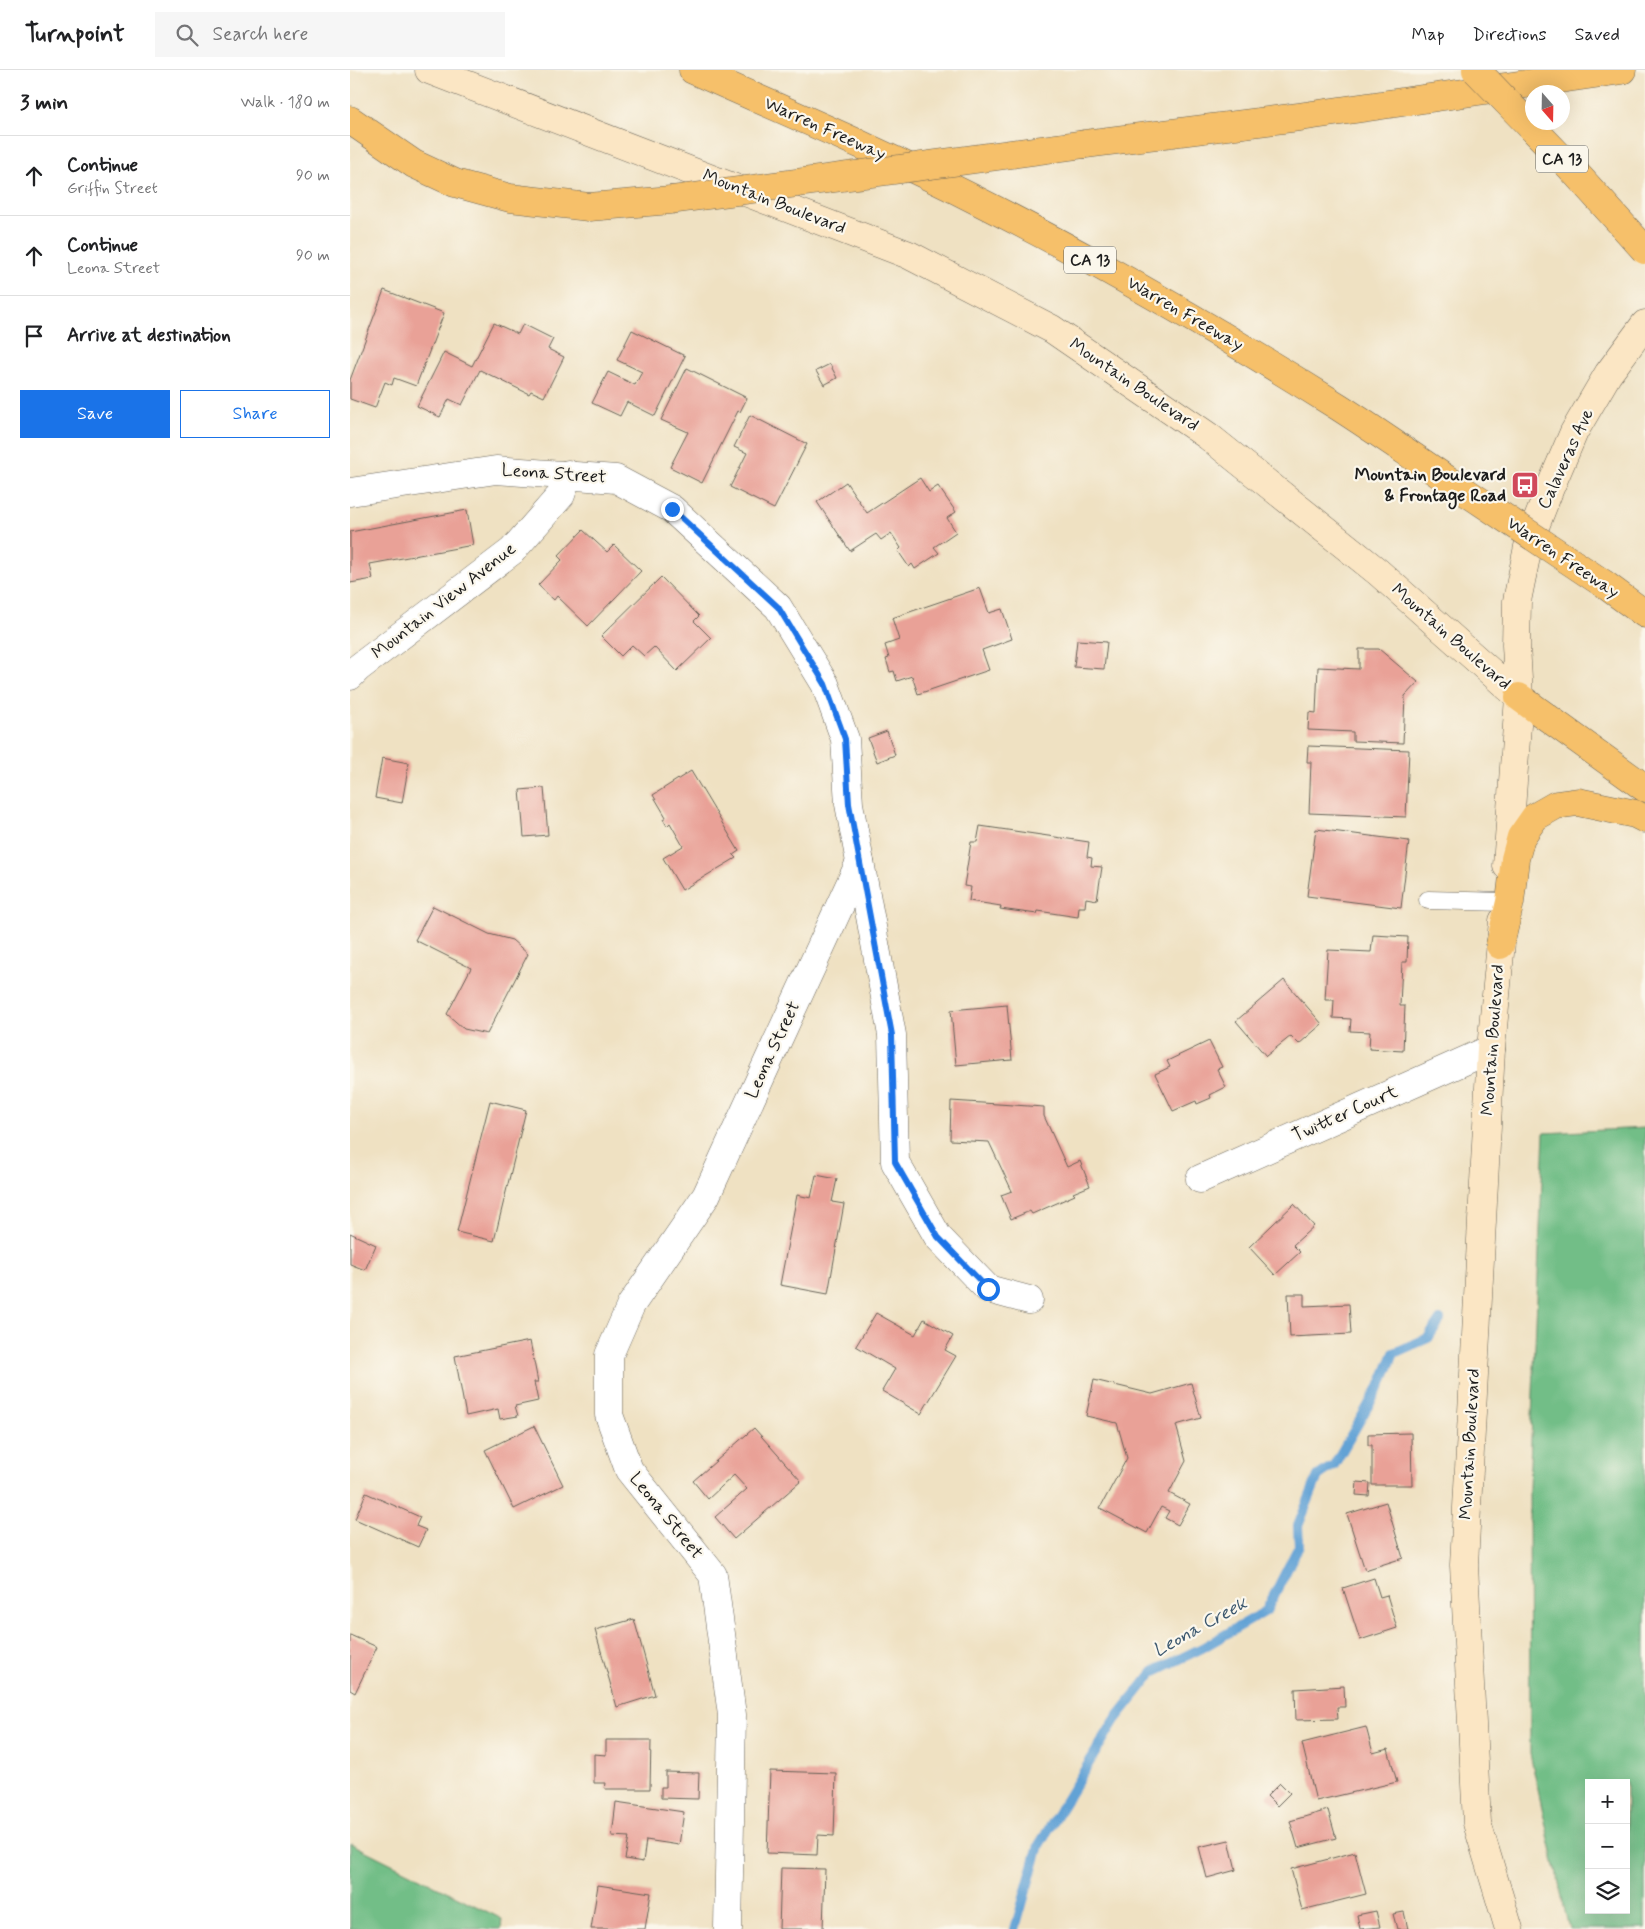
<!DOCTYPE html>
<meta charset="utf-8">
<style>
:root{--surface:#fff;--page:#f6f6f6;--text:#202124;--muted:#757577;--line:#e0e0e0;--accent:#1a73e8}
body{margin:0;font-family:Mynerve,sans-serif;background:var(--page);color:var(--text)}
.controls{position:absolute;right:15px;bottom:15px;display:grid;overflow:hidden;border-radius:0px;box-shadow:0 5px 20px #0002}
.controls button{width:45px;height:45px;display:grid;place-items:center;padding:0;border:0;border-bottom:1px solid var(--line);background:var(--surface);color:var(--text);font:25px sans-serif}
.compass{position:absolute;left:1175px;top:15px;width:45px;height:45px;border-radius:50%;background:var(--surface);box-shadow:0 5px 20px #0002;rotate:160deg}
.stop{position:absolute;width:15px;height:15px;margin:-11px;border:4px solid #1a73e8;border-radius:50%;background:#fff}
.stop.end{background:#1a73e8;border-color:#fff;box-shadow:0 1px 5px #0008}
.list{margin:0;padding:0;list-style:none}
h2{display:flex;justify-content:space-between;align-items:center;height:65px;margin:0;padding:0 20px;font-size:21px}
h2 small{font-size:16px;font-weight:400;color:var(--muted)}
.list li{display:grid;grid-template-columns:32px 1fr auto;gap:15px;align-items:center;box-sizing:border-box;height:80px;padding:0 20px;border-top:1px solid var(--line)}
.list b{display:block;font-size:19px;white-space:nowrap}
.list p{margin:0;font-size:16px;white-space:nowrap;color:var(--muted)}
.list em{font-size:16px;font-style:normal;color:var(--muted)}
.actions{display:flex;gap:10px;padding:15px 20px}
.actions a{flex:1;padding:11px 0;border:1px solid var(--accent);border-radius:0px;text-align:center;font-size:18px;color:var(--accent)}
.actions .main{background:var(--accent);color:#fff}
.icon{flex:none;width:28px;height:28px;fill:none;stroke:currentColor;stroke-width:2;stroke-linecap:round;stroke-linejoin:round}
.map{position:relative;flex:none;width:1295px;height:1859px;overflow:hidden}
header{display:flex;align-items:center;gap:30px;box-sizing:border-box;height:70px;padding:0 25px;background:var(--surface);border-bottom:1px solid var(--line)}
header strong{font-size:24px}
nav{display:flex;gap:28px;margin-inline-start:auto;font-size:18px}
.search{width:350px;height:45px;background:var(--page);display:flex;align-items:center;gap:12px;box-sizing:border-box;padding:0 18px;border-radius:0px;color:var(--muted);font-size:19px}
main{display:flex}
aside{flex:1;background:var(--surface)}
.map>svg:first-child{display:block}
.forest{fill:#72be87;stroke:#476d52;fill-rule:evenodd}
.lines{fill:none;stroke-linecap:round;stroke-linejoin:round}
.stream{stroke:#62a2d5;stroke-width:10}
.building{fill:#e9a197}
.lane-casing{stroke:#666156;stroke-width:19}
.street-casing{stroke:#666156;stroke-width:29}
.secondary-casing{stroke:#666156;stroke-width:29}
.highway-casing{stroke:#666156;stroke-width:29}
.lane{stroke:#fff;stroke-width:18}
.street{stroke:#fff;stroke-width:28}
.secondary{stroke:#fbe6c4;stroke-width:28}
.highway{stroke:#f6c06b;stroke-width:28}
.highway-bridge-casing{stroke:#666156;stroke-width:29;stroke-linecap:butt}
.highway-bridge{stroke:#f6c06b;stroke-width:28}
.route{stroke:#1a73e8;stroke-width:6}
.labels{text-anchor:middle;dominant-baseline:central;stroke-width:4.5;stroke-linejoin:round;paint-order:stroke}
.shield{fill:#fbf7ec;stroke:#5f5e5a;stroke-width:1}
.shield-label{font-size:16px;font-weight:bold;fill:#1c1c1c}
.street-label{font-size:18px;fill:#1c1c1c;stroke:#fbf7ec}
.poi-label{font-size:18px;font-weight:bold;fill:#1c1c1c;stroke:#fbf7ec;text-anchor:end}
.water-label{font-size:19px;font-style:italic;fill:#3c586f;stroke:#fbf7ec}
</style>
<header>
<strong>Turnpoint</strong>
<div class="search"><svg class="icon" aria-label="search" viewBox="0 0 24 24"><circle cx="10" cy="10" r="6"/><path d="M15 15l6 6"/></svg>Search here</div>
<nav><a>Map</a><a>Directions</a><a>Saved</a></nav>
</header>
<main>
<aside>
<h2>3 min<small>Walk · 180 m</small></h2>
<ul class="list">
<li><svg class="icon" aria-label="ahead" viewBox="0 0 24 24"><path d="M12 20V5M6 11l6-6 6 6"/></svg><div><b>Continue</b><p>Griffin Street</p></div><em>90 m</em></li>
<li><svg class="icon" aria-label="ahead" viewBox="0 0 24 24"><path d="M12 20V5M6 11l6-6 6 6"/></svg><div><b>Continue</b><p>Leona Street</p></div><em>90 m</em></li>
<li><svg class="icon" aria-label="arrive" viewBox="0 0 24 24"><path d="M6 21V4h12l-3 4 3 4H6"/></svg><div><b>Arrive at destination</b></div></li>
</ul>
<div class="actions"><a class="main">Save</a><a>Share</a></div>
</aside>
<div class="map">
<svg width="1295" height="1859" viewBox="0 0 1295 1859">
<rect width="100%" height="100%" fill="#fbf7ec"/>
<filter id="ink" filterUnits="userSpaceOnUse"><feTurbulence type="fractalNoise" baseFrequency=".02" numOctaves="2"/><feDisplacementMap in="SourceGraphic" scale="10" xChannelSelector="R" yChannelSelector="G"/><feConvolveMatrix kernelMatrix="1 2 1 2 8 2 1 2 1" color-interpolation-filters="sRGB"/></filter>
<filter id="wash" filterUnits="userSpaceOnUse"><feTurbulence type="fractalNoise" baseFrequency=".0096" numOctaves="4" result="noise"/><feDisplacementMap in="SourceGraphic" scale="20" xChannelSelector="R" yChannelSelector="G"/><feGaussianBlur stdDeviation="1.12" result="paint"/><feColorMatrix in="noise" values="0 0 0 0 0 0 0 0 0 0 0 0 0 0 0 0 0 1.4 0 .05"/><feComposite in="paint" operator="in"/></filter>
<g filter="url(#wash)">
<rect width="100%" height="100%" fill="#efe1c2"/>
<g class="forest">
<path d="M1295,1058V1859H1219L1180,1684L1179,1417L1194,1063ZM1239,1713H1276V1840H1239Z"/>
<path d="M0,1773L152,1849L151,1859H0Z"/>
</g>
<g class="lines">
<path class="stream" d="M665,1859L689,1775L765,1650L803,1602L852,1578L916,1541L949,1476L948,1456L968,1406L984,1395L1033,1310L1044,1283L1078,1268L1090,1250"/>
</g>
<g id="blocks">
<g class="building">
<path d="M34,220L94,243L66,316L44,308L42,315L35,312L25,338L0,329V310Z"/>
<path d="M144,253L168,264L173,254L203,269L198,279L214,287L194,327L181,321L179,324L130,300L112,335L99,329L90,347L67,336L94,282L122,296Z"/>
<path d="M282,260L335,286L305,346L277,332L270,346L242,333L258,302L285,315L292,302L267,290Z"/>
<path d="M480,294L487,308L474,315L466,301Z"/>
<path d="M337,298L397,328L390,342L388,341L352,413L320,397L338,362L311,350Z"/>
<path d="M400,345L457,374L424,439L380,417L397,383L384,377Z"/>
<path d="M570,408L579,422L588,416L606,442L597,448L606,462L584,477L589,483L565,499L562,494L559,497L548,481L551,478L541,463L531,470L526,464L500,481L467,432L496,412L517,443Z"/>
<path d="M117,440L123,475L20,494L23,509L0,513V462Z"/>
<path d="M233,460L257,482L264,475L291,501L238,556L207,526L204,530L188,515L212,490L208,486Z"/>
<path d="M311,507L349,546L344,551L361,568L327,601L304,577L294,586L282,575L271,586L251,566Z"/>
<path d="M630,518L639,543L652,539L662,569L632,580L639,600L568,624L562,606L547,611L544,601L540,602L536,589L539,588L535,575L549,570L542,548Z"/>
<path d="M727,570L757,572L754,599L724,597Z"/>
<path d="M1009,579H1029L1068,612L1055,626L1053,673L1003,671V662L958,660L959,642L966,643L968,597L1009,599Z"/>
<path d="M537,661L545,685L527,692L518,668Z"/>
<path d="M958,676L1059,680L1056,747L959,743L961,692H957Z"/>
<path d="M32,688L59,693L52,733L25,728Z"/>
<path d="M341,701L389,781L383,785L386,788L332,820L313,788L333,776L320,753L317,756L313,749L316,747L303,725Z"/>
<path d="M194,718L198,765L174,767L170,720Z"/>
<path d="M630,756L739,772L737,787L742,788L741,796L752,797L747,830L736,828L735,837H729L728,847L688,841L687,844L650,839L651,836L619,831L621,817L614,816L621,772H627Z"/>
<path d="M966,759L1059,771L1051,838L957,826Z"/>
<path d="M83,836L139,864L162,870L178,884L137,964L114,959L97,944L121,898L65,870Z"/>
<path d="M1023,865L1058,867L1057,892H1052L1050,936H1055L1053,981L1019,979L1020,962L1000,961L1001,949L983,948L984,930H975L978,880L1021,882Z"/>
<path d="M934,910L972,954L949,974L941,966L916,986L886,951Z"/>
<path d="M657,935L662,990L606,995L601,940Z"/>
<path d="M859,971L872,997L867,999L876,1017L860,1025L861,1028L847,1034L846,1031L823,1041L805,1004L820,997L817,991Z"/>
<path d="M140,1031L176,1040L144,1171L107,1162Z"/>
<path d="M601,1031L694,1037V1046L717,1097L730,1091L740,1116L723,1123L725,1125L682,1144L680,1141L661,1149L651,1125L662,1121L639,1072L600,1070Z"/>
<path d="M466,1105L487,1109L482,1132L494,1134L478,1224L430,1215L447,1125L461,1128Z"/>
<path d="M944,1134L964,1156L943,1175L950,1182L925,1205L899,1177Z"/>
<path d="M0,1163L26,1175L15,1200L0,1194Z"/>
<path d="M938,1224H954V1236L999,1234L1001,1264L940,1267Z"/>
<path d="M526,1243L565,1265L574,1249L603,1266L595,1280L606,1286L571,1344L532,1321L545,1299L506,1276Z"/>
<path d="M180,1271L188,1312H184L188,1331L165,1336L168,1346L150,1349L148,1339L116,1346L105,1286Z"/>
<path d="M744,1310L802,1324L841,1313L851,1348L826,1355L836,1391L819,1423L840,1434L828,1455L815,1448L819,1441L811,1437L797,1463L750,1438L777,1388L767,1353L736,1346Z"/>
<path d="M184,1356L213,1415L164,1439L135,1380Z"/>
<path d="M404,1358L451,1411L384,1469L365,1447L397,1419L384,1405L358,1429L343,1411Z"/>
<path d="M1061,1363L1062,1415H1022V1375H1018V1364Z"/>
<path d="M1007,1412L1020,1413L1019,1426L1006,1425Z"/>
<path d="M16,1423L70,1447L66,1456L76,1460L68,1477L5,1449Z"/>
<path d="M1036,1432L1053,1488L1015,1500L997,1444Z"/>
<path d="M1024,1508L1030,1527L1037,1525L1047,1558L1010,1570L993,1518Z"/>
<path d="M284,1549L305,1625L267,1637L245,1560Z"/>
<path d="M0,1565L27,1577L5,1623L0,1620Z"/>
<path d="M994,1616L995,1637H987L988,1649L946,1650L945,1619Z"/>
<path d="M1016,1657L1023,1683L1038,1679L1047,1712L966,1731L952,1673Z"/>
<path d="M256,1670H301L300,1719H255L256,1713H244V1684L256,1685Z"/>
<path d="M420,1701L486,1703L484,1766L468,1765L467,1785L417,1783Z"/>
<path d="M316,1702L349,1703L348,1729L311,1728V1717H316Z"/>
<path d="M930,1713L940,1723L927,1736L917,1726Z"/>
<path d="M266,1732L334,1742L329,1775L296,1770L293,1792L275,1789L279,1767L262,1766Z"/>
<path d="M978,1740L986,1768L948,1778L940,1751Z"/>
<path d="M879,1770L886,1800L857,1808L849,1777Z"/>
<path d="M1005,1782L1016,1824L952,1840L941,1799Z"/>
<path d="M431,1798L475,1799L473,1859H429Z"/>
<path d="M248,1815L301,1823L295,1859H241Z"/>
<path d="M1026,1841L1030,1857L1010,1859L1007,1845Z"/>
<path d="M1054,1842L1058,1859H1047L1043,1844Z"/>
</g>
</g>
</g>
<g filter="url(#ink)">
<use href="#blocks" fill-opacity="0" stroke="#666156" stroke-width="1"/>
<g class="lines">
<g class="lane-casing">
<path id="lane" d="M1078,830L1155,832"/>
</g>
<g class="street-casing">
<g id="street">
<path d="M0,422L146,400L266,409L322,439L428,537L475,614L495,669L499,734L510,792L356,1126L281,1235L259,1285V1345L279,1400L363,1505L382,1645L378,1859"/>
<path d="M0,606L8,598L162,481L211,425L218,404"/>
<path d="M510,792L542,965L545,1092L588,1167L638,1219L679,1230"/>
<path d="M850,1109L1141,979"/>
</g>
</g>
<g class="secondary-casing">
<g id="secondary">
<path d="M79,0L559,185L702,259L858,366L1028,502L1169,627"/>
<path d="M1157,796L1169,627L1166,575L1167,531L1179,472L1200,418L1224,362L1258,304L1295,254"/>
<path d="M1153,851L1141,979L1114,1495L1127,1753L1159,1859"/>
</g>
</g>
<g class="highway-casing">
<g id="highway">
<path d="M343,0C437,42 532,82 624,129C749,192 870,262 989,337C1031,364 1072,393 1113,420"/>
<path d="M0,50L64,94L105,113L160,128L239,137L321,130"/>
<path d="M735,74L949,47L1272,0"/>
<path d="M1254,514L1295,544"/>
<path d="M1169,627L1295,718"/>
<path d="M1150,875L1160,832L1165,789L1171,767L1185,747L1206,735L1228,732L1285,744L1295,749"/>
</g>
</g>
<use href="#lane" class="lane"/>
<use href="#street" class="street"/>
<use href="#secondary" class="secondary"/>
<use href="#highway" class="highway"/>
<g class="highway-bridge-casing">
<g id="highway-bridge">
<path d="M1126,0L1221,98L1295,180"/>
<path d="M321,130L735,74"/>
<path d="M1113,420L1254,514"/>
</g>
</g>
<use href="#highway-bridge" class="highway-bridge"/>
</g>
</g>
<g class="lines" filter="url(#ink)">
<path class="route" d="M322,439L428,537L475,614L495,669L499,734L542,965L545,1092L588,1167L638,1219"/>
</g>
<defs>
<g id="bus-square" transform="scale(1.4375)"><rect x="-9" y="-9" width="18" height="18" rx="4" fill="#d1495b" stroke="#fbf7ec"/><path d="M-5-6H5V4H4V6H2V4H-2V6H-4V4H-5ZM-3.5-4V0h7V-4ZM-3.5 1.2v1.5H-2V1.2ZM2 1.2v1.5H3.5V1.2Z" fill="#fff"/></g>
</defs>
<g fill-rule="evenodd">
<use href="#bus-square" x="1175" y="415"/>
</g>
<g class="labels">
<g class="shield">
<rect x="1186" y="75.5" width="52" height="27" rx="4"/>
<rect x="714" y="176.5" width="52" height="27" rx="4"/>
</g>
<g class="shield-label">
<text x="1212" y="89">CA 13</text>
<text x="740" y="190">CA 13</text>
</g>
<g class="street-label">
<text transform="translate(475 59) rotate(24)">Warren Freeway</text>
<text transform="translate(424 132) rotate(21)">Mountain Boulevard</text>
<text transform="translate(835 244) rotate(30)">Warren Freeway</text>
<text transform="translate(784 315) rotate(34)">Mountain Boulevard</text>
<text transform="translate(1216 389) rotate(-65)">Calaveras Ave</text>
<text transform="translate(204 404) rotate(4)">Leona Street</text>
<text transform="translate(1213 488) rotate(34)">Warren Freeway</text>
<text transform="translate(94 531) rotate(-38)">Mountain View Avenue</text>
<text transform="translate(1101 567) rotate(41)">Mountain Boulevard</text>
<text transform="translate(1143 970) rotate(-86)">Mountain Boulevard</text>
<text transform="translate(423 980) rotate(-65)">Leona Street</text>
<text transform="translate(995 1044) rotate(-24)">Twitter Court</text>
<text transform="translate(1120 1374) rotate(-87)">Mountain Boulevard</text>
<text transform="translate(316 1446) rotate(51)">Leona Street</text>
</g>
<g class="poi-label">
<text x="1156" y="405">Mountain Boulevard<tspan x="1156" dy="21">&amp; Frontage Road</tspan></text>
</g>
<g class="water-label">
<text transform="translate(850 1557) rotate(-29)">Leona Creek</text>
</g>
</g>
</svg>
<div class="controls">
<button>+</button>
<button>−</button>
<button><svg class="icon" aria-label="layers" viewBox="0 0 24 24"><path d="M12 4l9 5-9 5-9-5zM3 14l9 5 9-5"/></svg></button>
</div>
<svg class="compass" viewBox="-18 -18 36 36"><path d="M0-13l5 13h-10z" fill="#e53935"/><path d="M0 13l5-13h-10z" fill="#757577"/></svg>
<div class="stop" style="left:638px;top:1219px"></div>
<div class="stop end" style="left:322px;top:439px"></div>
</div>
</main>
